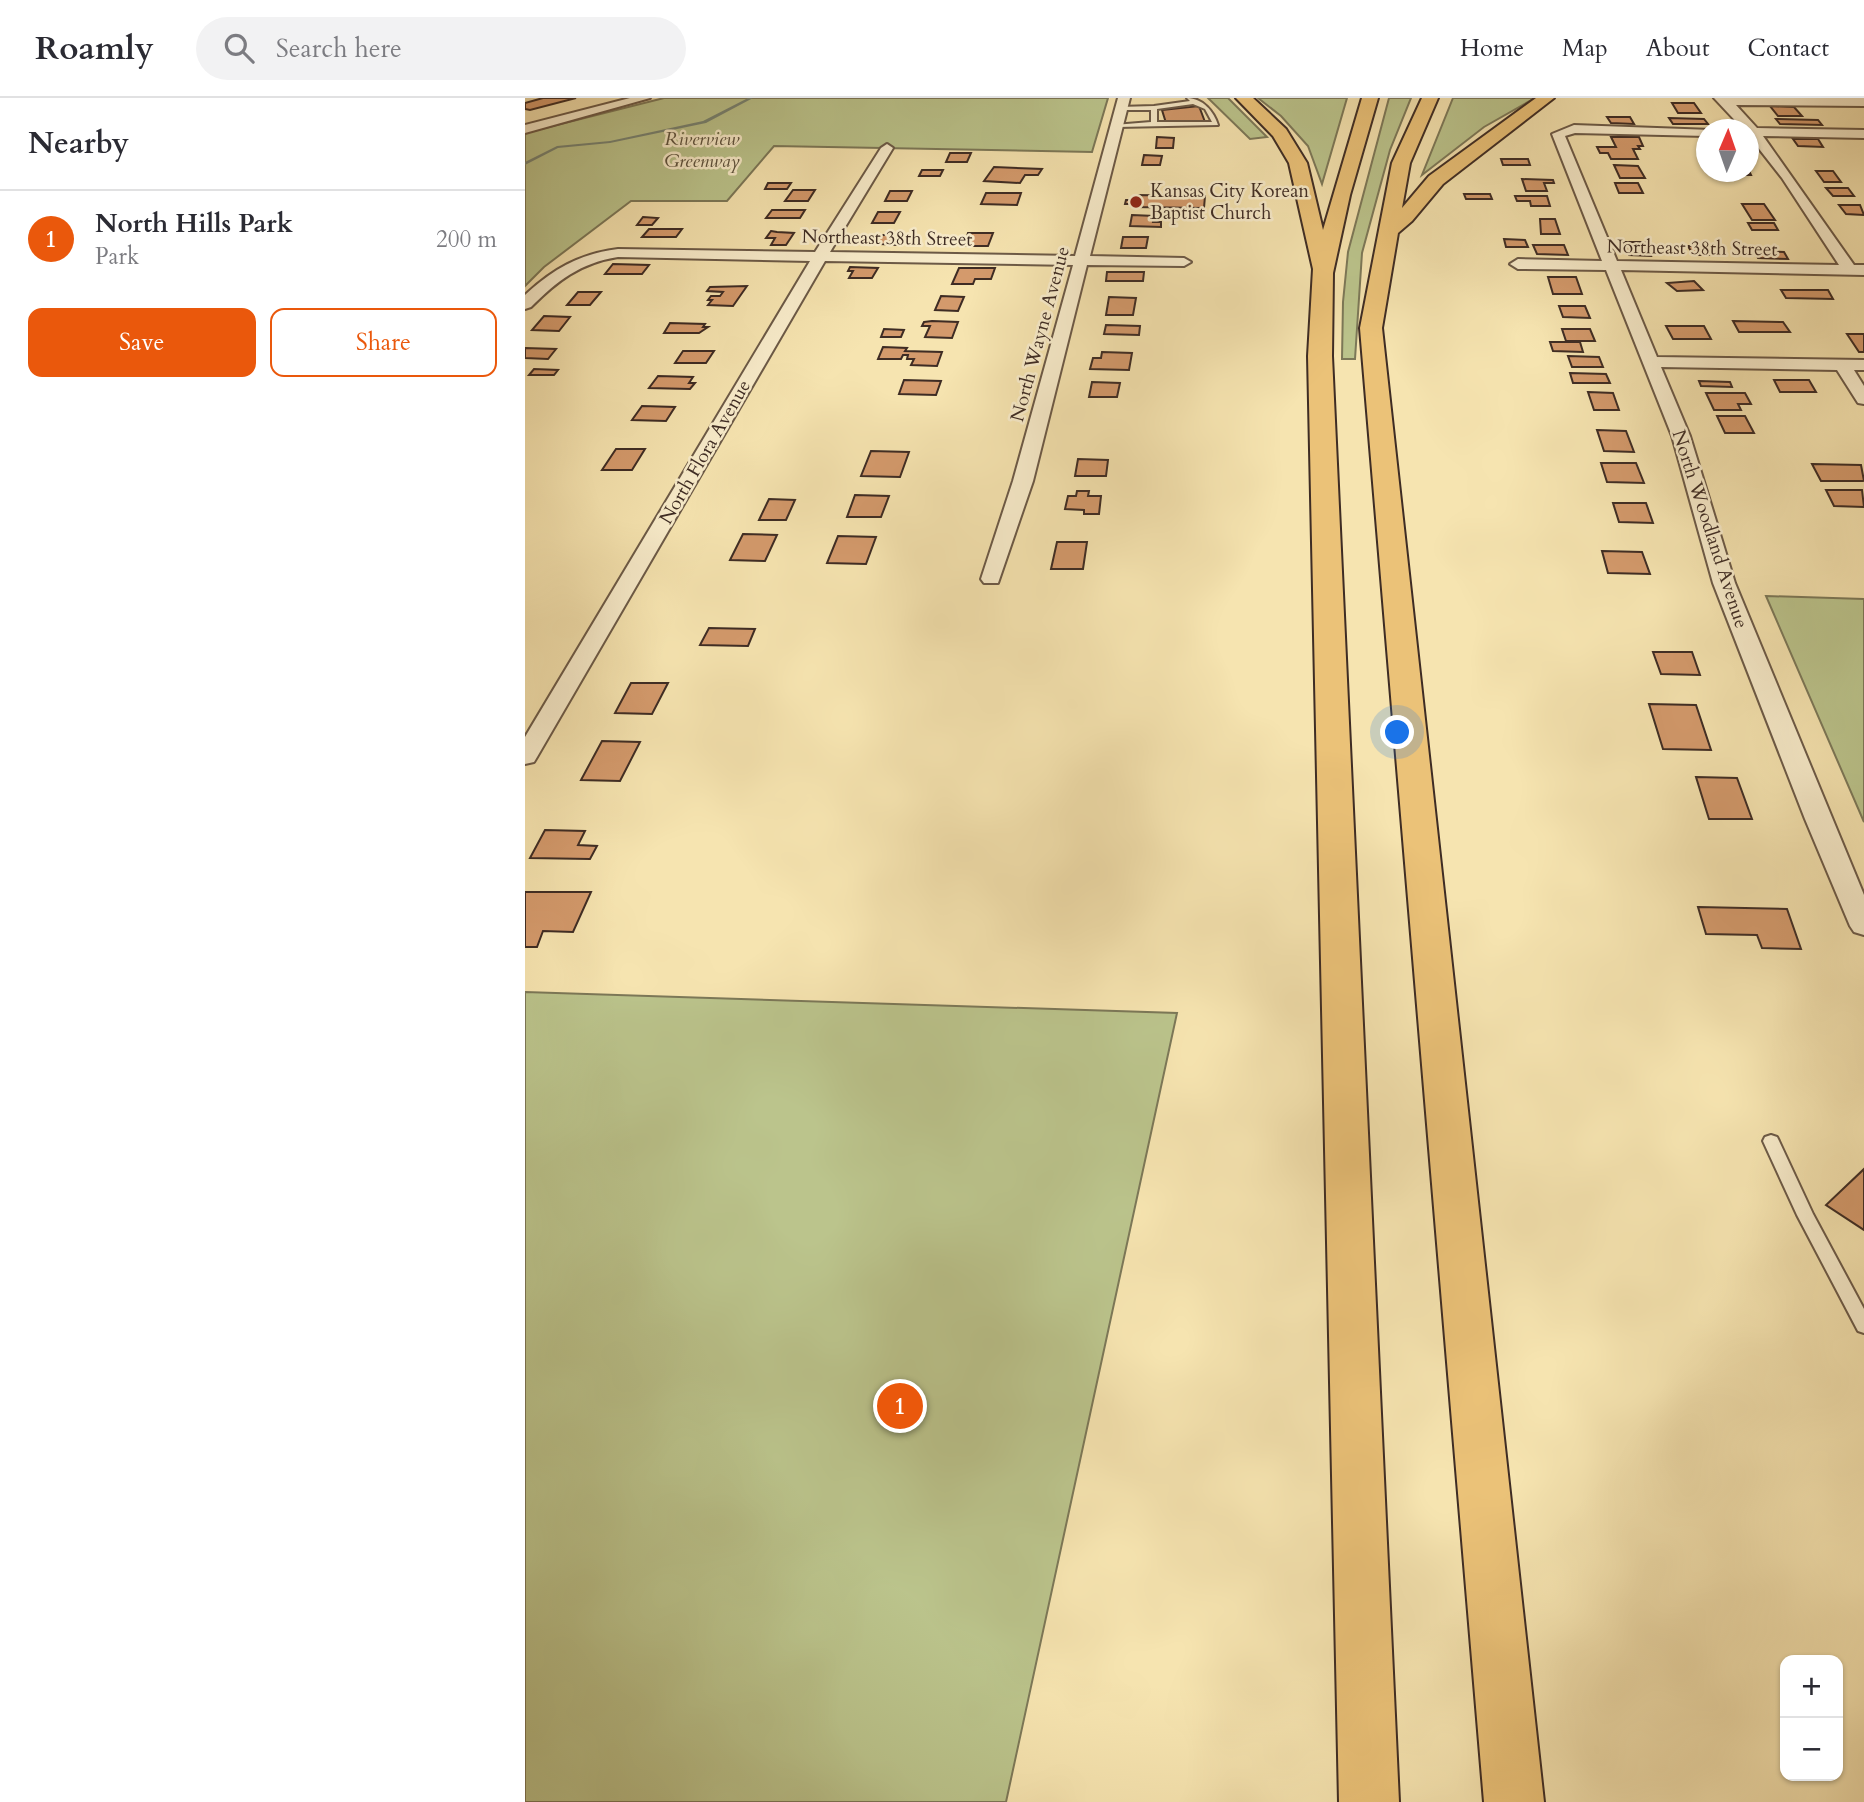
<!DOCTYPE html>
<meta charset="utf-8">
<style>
:root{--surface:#fff;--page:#f2f2f3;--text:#2b2b33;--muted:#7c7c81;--line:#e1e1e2;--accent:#ea580c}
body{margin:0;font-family:Cardo,serif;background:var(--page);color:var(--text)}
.controls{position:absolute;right:21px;bottom:21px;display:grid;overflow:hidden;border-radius:14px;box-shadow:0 2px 5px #0004}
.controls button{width:63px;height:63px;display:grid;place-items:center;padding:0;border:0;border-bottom:2px solid var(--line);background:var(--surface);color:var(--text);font:35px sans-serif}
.compass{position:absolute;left:1171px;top:21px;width:63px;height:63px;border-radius:50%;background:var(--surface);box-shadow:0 2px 5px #0004;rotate:2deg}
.you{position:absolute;left:873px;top:635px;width:24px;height:24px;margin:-18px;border:5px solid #fff;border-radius:50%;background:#1a73e8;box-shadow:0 0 0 10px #1a73e833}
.badge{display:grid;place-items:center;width:46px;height:46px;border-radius:50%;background:var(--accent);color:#fff;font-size:23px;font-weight:700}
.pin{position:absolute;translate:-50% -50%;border:4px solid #fff;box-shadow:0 2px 7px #0006}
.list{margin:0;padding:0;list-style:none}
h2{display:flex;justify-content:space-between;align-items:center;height:91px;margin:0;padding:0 28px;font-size:30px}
h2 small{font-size:23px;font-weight:400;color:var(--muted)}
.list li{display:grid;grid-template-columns:46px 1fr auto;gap:21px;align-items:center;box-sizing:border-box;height:98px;padding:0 28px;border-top:2px solid var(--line)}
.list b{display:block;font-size:26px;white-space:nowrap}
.list p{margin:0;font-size:23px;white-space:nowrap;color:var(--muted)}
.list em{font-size:23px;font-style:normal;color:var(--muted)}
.actions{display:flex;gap:14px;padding:21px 28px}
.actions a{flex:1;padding:16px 0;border:2px solid var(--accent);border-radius:14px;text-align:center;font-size:24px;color:var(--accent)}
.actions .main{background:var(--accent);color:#fff}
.icon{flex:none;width:38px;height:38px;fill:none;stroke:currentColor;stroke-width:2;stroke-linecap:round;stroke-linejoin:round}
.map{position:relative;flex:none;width:1339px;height:1704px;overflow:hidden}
header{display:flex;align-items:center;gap:42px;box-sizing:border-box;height:98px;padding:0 35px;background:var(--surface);border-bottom:2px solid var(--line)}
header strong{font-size:33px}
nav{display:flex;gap:38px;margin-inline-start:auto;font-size:24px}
.search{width:490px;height:63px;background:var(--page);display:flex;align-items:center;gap:18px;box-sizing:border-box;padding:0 24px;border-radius:38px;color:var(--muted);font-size:26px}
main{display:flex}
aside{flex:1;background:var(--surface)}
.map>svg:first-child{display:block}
.green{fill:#bbc48c;stroke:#7c7858;stroke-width:2}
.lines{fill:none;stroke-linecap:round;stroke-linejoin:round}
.stream{fill:#778474;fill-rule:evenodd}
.building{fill:#d49a6c;stroke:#3e2c24;stroke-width:2}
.service-casing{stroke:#6c5a47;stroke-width:4}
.minor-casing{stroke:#6c5a47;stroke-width:4}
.motorway-casing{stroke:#3e2c24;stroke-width:4}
.service{fill:#f9edcc;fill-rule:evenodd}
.minor{fill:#f9edcc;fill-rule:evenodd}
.motorway{fill:#ebc278;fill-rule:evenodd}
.poi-dot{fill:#8f2418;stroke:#f9edcc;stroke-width:2.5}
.labels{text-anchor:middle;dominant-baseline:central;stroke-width:5;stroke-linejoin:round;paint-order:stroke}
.far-park-label{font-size:19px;font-style:italic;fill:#5d523e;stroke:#f9edcc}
.far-poi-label{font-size:19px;fill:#3e2c24;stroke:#f9edcc;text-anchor:start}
.far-street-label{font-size:19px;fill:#3e2c24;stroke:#f9edcc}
</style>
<header>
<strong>Roamly</strong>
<div class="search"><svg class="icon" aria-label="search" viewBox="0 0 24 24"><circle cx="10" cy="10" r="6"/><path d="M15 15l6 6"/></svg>Search here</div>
<nav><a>Home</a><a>Map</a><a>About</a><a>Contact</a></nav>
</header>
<main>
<aside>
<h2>Nearby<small></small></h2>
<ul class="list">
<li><span class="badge">1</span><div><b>North Hills Park</b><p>Park</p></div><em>200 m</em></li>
</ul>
<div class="actions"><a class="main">Save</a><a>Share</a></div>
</aside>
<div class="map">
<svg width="1339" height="1704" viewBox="0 0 1339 1704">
<rect width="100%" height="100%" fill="#f6e4b0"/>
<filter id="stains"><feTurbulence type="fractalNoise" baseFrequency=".00286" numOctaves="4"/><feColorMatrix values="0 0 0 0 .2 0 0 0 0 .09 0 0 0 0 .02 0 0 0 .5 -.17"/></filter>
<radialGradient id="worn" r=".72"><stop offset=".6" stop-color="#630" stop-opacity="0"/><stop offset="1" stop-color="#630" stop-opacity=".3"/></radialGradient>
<g class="green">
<path d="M139,0H583L567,54L249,48L202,103H106L19,169L0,188V35Z"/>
<path d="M683,0H703L742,39L725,41Z"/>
<path d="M733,0H822L797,86L783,48L756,18Z"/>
<path d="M864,0H886L865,52L837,155L830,261H817L818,204L823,154Z"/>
<path d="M928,0H1010L959,29L897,77Z"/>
<path d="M1241,498L1339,501V724Z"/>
<path d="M0,894L652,915L481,1704H0Z"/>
</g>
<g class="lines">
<path class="stream" d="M223,0H228L181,25L85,45L33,50L0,67V64L32,48L85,43L178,23Z"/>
</g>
<g class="building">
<path d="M18,0H51L5,12L0,11V5Z"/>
<path d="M1147,5H1169L1176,15H1153Z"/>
<path d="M674,8L680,24L641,25L637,12Z"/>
<path d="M1245,8L1269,9L1277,18H1253Z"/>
<path d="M1082,19H1105L1109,26L1086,25Z"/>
<path d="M1144,20L1179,21L1183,26H1148Z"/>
<path d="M1251,21L1293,22L1297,27L1255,26Z"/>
<path d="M632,39L649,40L648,50H631Z"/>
<path d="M1086,39H1114L1118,48H1113L1115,51H1108L1113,61H1086L1083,55H1075L1072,49H1091Z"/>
<path d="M1268,41H1293L1298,49L1273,48Z"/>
<path d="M425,55H446L442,64H421Z"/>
<path d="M619,57L637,58L635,67H617Z"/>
<path d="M976,61H1003L1005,67H978Z"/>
<path d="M1089,67L1113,68L1120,80H1095Z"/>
<path d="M469,69L517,71L513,77H500L495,85L459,83Z"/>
<path d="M397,72H418L415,78H394Z"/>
<path d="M1224,73L1226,77H1190L1188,74Z"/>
<path d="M1291,73H1308L1316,84H1299Z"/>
<path d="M997,81L1028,82L1029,85H1019L1022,93H1001Z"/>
<path d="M243,85H266L262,91H240Z"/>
<path d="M1090,85H1113L1118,95H1094Z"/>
<path d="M1301,90H1323L1329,98H1308Z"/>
<path d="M268,92H290L283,103H260Z"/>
<path d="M365,93H387L382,103H360Z"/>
<path d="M461,95H496L492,107L456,106Z"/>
<path d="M939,96H965L967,101H941Z"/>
<path d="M611,97L680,98L679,110L607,109L608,106H600L601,102H610Z"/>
<path d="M990,98H1022L1025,108H1006L1005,103H992Z"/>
<path d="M1217,106H1239L1250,122H1227Z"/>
<path d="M1314,107H1335L1339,117L1321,116Z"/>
<path d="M247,112H280L275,120H241Z"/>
<path d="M353,114H375L369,125H347Z"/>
<path d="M607,117L629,118L628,124H636V129L605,128Z"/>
<path d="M118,119L133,120L127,127H112Z"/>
<path d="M1015,121H1030L1035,136H1016Z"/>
<path d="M1223,125H1249L1253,132H1227Z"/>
<path d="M124,131H157L151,139H117Z"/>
<path d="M246,133L252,134L269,135L261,147H246L250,140H241Z"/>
<path d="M443,135H468L463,148H439Z"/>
<path d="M376,136L372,147L339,145L342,138Z"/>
<path d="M598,139H623L621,150H596Z"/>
<path d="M979,141L1000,142L1003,149H981Z"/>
<path d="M1098,144H1120L1126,158L1104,157Z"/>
<path d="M1008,147H1039L1043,157L1012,156Z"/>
<path d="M1163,148H1184L1188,157H1168Z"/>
<path d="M1229,153L1259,154L1263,161L1233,160Z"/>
<path d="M88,166L124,167L117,176H80Z"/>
<path d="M325,169L353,170L347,180H324L328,173H323Z"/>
<path d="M434,170H470L466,181H450L448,186H427Z"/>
<path d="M582,174H619L618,183H581Z"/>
<path d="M1023,179H1051L1057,196H1028Z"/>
<path d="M1169,183L1178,192L1152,193L1142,185Z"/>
<path d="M222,188L208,208L183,207L187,202H183L186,198H195L198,194L182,193L185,189Z"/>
<path d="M1256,192H1303L1308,201L1261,200Z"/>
<path d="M53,194H76L65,207H42Z"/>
<path d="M416,198L439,199L433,213L410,212Z"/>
<path d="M584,199L611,200L608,217H581Z"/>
<path d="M1034,208H1060L1065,220L1038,219Z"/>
<path d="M19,218L45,219L34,233L7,232Z"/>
<path d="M1208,223L1258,224L1265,234H1214Z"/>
<path d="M399,224L407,223L433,224L427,240L400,239L405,228H397Z"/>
<path d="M145,225L180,226L178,229H183L174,235H139Z"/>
<path d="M581,227L615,228L614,237L579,236Z"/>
<path d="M1141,228H1179L1186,241H1148Z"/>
<path d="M359,231L379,232L376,239H356Z"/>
<path d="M1037,231H1065L1070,243H1041Z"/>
<path d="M1322,236H1339V254H1334Z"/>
<path d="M1025,244H1055L1058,254L1028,253Z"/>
<path d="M358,249L382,250L380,253L417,254L412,268L386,267L389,261H382L383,257H378L376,261H353Z"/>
<path d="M0,250L31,251L23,261L0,260Z"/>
<path d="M158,253H189L181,265H150Z"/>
<path d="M577,254L607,255L604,272L565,271L568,260H576Z"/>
<path d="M1043,258L1074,259L1078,269H1047Z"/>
<path d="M9,271L33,272L29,277H4Z"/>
<path d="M1045,275L1081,276L1085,285H1048Z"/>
<path d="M133,278L168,279L164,285H170L165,291L124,290Z"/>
<path d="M379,282L416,283L411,297L374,296Z"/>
<path d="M1249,282H1284L1291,294H1255Z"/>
<path d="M1174,283L1205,284L1207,289L1176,288Z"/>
<path d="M567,284L595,285L592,299H564Z"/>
<path d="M1063,294L1088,295L1094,312H1069Z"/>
<path d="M1181,295H1220L1226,306H1213L1216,312H1189Z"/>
<path d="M117,308L150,309L141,323L107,322Z"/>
<path d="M1192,318H1220L1229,335H1200Z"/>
<path d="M1072,332L1101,333L1109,354L1079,353Z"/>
<path d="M91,351H120L107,372H77Z"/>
<path d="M346,353L384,354L375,379L336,378Z"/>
<path d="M553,361L583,362L581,378H550Z"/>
<path d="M1076,365H1111L1119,385L1082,384Z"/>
<path d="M1287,366L1336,367L1339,383H1296Z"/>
<path d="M1301,392H1337L1339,409L1309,408Z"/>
<path d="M552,393H564L563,398H576L574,416H559V412L540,411L543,398H551Z"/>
<path d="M330,397L364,398L356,419H322Z"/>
<path d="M244,401L270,402L261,422H234Z"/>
<path d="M1088,405H1121L1128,425L1094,424Z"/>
<path d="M218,436L252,437L240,463L205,462Z"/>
<path d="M313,438L351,439L341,466L302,465Z"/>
<path d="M532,444H562L558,471H526Z"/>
<path d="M1077,453L1117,454L1125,476L1083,475Z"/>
<path d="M184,530L230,531L223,548L175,547Z"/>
<path d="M1128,554H1167L1175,577L1136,576Z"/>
<path d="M106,585H143L127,616L90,615Z"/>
<path d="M1124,606L1171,607L1186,652L1138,651Z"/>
<path d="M77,643L115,644L95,683L56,682Z"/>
<path d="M1171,679L1212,680L1227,721H1184Z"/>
<path d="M20,732L60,733L53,747L72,748L65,761L5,760Z"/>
<path d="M0,794H66L48,834L18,833L12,849H0Z"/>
<path d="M1173,809L1262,811L1276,851L1237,850L1232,837L1181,836Z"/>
<path d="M1339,1071V1132L1301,1107Z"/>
</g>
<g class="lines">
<g class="service-casing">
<g id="service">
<path d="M662,0C678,0 689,14 693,27L592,29L589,27L626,24V12H596L594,9L629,8L665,3ZM668,6L680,11L687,24H632V11Z"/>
<path d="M1246,1037L1252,1039L1254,1043L1288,1116L1339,1211V1235L1333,1233L1272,1117L1238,1043L1240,1039Z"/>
</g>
</g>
<g class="minor-casing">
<g id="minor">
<path d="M105,0H125L0,35V27Z"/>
<path d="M593,0H605L565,158L659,160L666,164L659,168L562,167L508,383L473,485H459L456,481L488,383L548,167L300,163L12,659L9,664L0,666V639L285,163L93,159C55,165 32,183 6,209L0,211V197C28,171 54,156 93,151L290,154L356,50L362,46L368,50L305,154L550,158Z"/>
<path d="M1189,0H1339V8L1211,7L1232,30L1339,32V40L1238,38L1329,167H1339V177L1096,172L1132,259L1339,262V272H1329L1339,288V306L1333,305L1312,272L1136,269L1165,338L1210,485L1339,797V837L1329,834L1325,828L1280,721L1188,485L1147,338L1081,172L993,171L985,166L993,161L1077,163L1027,36L1049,27L1187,32H1182V38L1050,35L1040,38L1092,163L1314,167L1257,80L1224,38V32H1219Z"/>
</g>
</g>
<g class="motorway-casing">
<g id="motorway">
<path d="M711,0H728L761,31L782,65L798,132L837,0H853L825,97L808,175L807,258L874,1704H814L783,258L788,171L764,65L748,38Z"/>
<path d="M897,0H913L885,65L877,110L904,78L1011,0H1029L918,86L887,123L873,135L857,230L1019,1704H959L835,230L867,65Z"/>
</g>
</g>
<use href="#service" class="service"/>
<use href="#minor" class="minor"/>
<use href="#motorway" class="motorway"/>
</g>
<circle class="poi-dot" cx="611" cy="104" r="7"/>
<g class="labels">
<g class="far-park-label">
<text x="177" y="41">Riverview<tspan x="177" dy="22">Greenway</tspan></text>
</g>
<g class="far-poi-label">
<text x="625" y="93">Kansas City Korean<tspan x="625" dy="22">Baptist Church</tspan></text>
</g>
<g class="far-street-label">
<text transform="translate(362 140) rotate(1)">Northeast 38th Street</text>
<text transform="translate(1167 150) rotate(1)">Northeast 38th Street</text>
<text transform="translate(515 236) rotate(-75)">North Wayne Avenue</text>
<text transform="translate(180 354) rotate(-60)">North Flora Avenue</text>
<text transform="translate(1185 431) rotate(72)">North Woodland Avenue</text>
</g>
</g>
<rect width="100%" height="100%" filter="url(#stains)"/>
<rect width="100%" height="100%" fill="url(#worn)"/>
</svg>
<div class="controls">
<button>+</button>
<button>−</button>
</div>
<svg class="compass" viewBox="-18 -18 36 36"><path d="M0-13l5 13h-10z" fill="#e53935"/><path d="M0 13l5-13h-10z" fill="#7c7c81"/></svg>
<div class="you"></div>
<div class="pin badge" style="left:375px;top:1308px">1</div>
</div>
</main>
